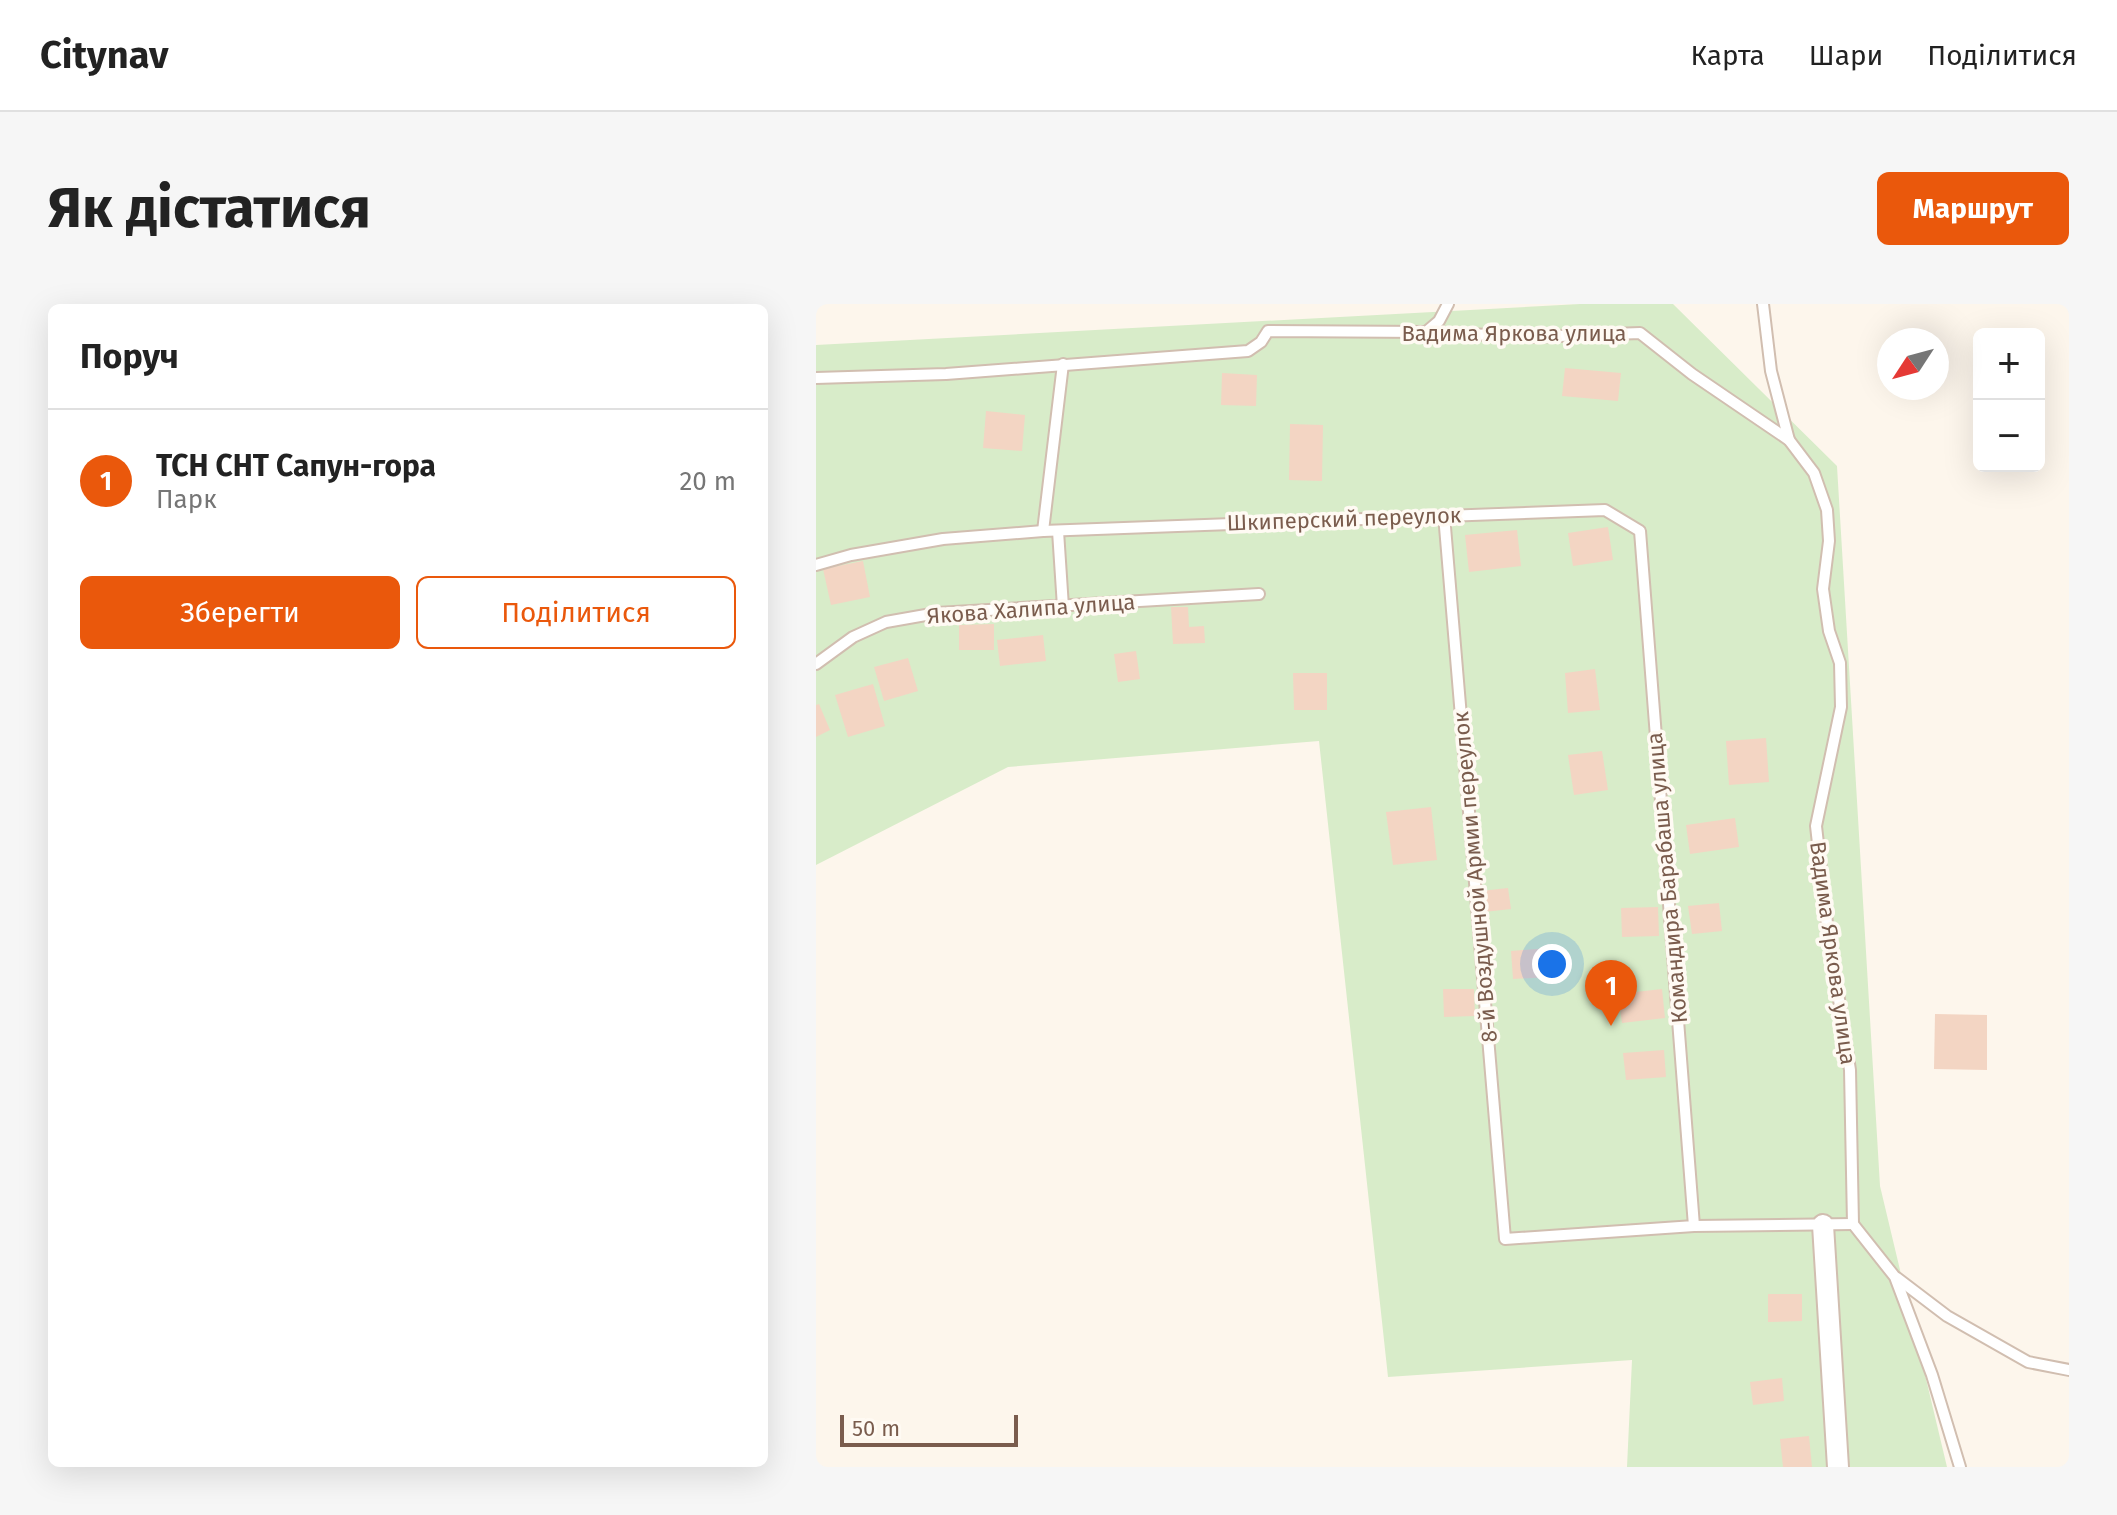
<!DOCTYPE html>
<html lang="uk">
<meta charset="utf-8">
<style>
:root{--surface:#fff;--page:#f6f6f6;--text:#222;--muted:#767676;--line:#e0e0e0;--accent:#ea580c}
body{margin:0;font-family:"Fira Sans",sans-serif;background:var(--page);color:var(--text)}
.controls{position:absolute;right:24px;top:24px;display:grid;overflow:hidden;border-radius:12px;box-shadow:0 8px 32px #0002}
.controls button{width:72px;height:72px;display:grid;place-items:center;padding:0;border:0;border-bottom:2px solid var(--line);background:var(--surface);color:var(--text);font:40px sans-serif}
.compass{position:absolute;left:1061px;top:24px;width:72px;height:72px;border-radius:50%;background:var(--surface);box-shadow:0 8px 32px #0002;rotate:234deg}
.scale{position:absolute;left:24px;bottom:20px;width:178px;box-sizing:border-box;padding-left:8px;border:4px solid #7a5c4d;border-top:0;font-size:22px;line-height:28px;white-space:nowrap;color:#7a5c4d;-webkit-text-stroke:6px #fffaf3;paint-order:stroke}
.you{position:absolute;left:736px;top:660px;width:28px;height:28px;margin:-20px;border:6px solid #fff;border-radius:50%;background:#1a73e8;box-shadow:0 0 0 12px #1a73e833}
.badge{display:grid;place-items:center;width:52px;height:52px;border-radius:50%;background:var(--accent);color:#fff;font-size:26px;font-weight:700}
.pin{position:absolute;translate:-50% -66px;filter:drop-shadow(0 2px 4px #0008)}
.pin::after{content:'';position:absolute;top:42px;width:28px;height:24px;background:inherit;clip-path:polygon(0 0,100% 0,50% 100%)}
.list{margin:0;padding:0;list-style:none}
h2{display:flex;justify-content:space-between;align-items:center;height:104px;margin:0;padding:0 32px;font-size:34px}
h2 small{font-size:26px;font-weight:400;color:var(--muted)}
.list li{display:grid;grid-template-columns:52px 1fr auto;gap:24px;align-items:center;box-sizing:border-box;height:144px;padding:0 32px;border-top:2px solid var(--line)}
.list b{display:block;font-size:30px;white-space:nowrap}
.list p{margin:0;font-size:26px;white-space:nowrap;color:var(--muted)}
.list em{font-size:26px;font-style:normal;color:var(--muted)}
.actions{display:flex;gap:16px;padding:24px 32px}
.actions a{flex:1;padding:18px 0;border:2px solid var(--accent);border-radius:12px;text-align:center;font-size:28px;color:var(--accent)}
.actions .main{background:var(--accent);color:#fff}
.map{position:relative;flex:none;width:1253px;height:1163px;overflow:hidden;border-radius:12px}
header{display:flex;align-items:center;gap:48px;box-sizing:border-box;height:112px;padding:0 40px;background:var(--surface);border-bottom:2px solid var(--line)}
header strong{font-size:38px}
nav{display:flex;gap:44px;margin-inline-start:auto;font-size:28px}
.intro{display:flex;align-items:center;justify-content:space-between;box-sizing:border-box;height:192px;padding:0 48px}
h1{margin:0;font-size:56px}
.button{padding:20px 36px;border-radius:12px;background:var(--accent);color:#fff;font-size:28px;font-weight:700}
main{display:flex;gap:48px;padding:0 48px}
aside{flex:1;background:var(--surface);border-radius:12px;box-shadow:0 8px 32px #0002}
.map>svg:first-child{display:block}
.green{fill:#d8ecc9}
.building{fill:#f3d5c3}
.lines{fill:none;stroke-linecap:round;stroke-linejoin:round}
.lane-casing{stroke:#d1beb0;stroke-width:14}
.street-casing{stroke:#d1beb0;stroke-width:24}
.lane{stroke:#fff;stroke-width:10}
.street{stroke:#fff;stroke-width:20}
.labels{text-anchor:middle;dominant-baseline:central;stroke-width:7;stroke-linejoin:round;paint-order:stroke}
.street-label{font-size:22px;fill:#7a5c4d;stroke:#fffaf3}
</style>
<header>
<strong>Citynav</strong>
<nav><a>Карта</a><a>Шари</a><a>Поділитися</a></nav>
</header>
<div class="intro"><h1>Як дістатися</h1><a class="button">Маршрут</a></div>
<main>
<aside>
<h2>Поруч<small></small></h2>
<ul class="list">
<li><span class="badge">1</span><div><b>ТСН СНТ Сапун-гора</b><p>Парк</p></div><em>20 m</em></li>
</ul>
<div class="actions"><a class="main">Зберегти</a><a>Поділитися</a></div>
</aside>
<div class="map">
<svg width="1253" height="1163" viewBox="0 0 1253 1163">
<rect width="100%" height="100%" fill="#fdf6ec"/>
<path class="green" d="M764,0H857L1021,162L1064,882L1131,1163H811L816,1056L572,1073L503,437L192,463L0,561V41Z"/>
<g class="building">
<path d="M749,64L805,69L802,97L746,92Z"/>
<path d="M406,69L441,71L440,102L405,101Z"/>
<path d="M170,107L209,111L206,147L167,144Z"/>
<path d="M474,120L507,121L506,177L473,176Z"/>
<path d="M792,223L797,256L757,262L752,229Z"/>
<path d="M701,226L705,262L653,268L649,231Z"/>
<path d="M47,257L54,293L15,301L7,265Z"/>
<path d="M355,303H372L373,323L388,322L389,339L357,340Z"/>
<path d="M178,320V346H143V321Z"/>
<path d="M227,331L230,357L184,362L181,336Z"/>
<path d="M320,347L324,375L302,378L298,350Z"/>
<path d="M92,354L102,387L68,397L58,363Z"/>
<path d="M779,365L784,406L752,409L749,369Z"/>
<path d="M477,369H511V406H478Z"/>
<path d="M57,380L69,422L32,433L19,391Z"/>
<path d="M3,400L14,426L0,433V401Z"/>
<path d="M950,434L953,478L913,481L910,437Z"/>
<path d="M786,447L792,486L758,491L752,451Z"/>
<path d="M615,503L621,556L577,561L570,508Z"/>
<path d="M919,514L923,543L874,550L870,521Z"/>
<path d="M692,584L695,605L668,608L665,587Z"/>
<path d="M903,599L906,627L876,630L872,602Z"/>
<path d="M842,603L843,632L806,633L805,604Z"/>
<path d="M732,644L734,673L697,675L695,647Z"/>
<path d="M627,685H658L659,712L628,713Z"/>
<path d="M846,685L849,714L806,719L802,690Z"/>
<path d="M1119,710L1171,711V766L1118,765Z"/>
<path d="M848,746L850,773L810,776L807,749Z"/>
<path d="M952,990H986V1017L952,1018Z"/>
<path d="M966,1074L968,1097L937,1101L934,1078Z"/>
<path d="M993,1132L996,1163H967L964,1135Z"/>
</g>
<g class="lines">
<g class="lane-casing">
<g id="lane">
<path d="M947,0L955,67L973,136"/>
<path d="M610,28L623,17L632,0"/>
<path d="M0,74L130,70L432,47L445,38L452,27L610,28L716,33L824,29L876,70L973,136L998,169L1011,206L1013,237L1007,285L1013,327L1024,359L1025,403L1000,522L1011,619L1034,766L1037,920L1079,973L1116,1071L1144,1163"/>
<path d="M227,227L247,60"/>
<path d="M242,227L247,303"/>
<path d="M0,261L35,251L127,235L227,227L789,206L824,227L878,922L689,935L628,211"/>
<path d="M0,360L37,333L70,318L121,309L443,290"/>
<path d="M878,922L1037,920"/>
<path d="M1081,974L1131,1012L1212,1058L1253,1066"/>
</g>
</g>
<g class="street-casing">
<path id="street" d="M1007,921L1022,1163"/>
</g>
<use href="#lane" class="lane"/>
<use href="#street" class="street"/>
</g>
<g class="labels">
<g class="street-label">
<text x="698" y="29">Вадима Яркова улица</text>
<text transform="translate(528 215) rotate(-2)">Шкиперский переулок</text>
<text transform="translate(215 305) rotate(-4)">Якова Халипа улица</text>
<text transform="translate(659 573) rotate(-95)">8-й Воздушной Армии переулок</text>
<text transform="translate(851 574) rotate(-95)">Командира Барабаша улица</text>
<text transform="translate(1017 649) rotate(82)">Вадима Яркова улица</text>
</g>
</g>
</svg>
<div class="controls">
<button>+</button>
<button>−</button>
</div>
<svg class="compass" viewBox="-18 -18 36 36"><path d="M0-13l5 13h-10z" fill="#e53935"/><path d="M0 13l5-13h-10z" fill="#767676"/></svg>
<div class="scale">50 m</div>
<div class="you"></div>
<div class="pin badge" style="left:795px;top:722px">1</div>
</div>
</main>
